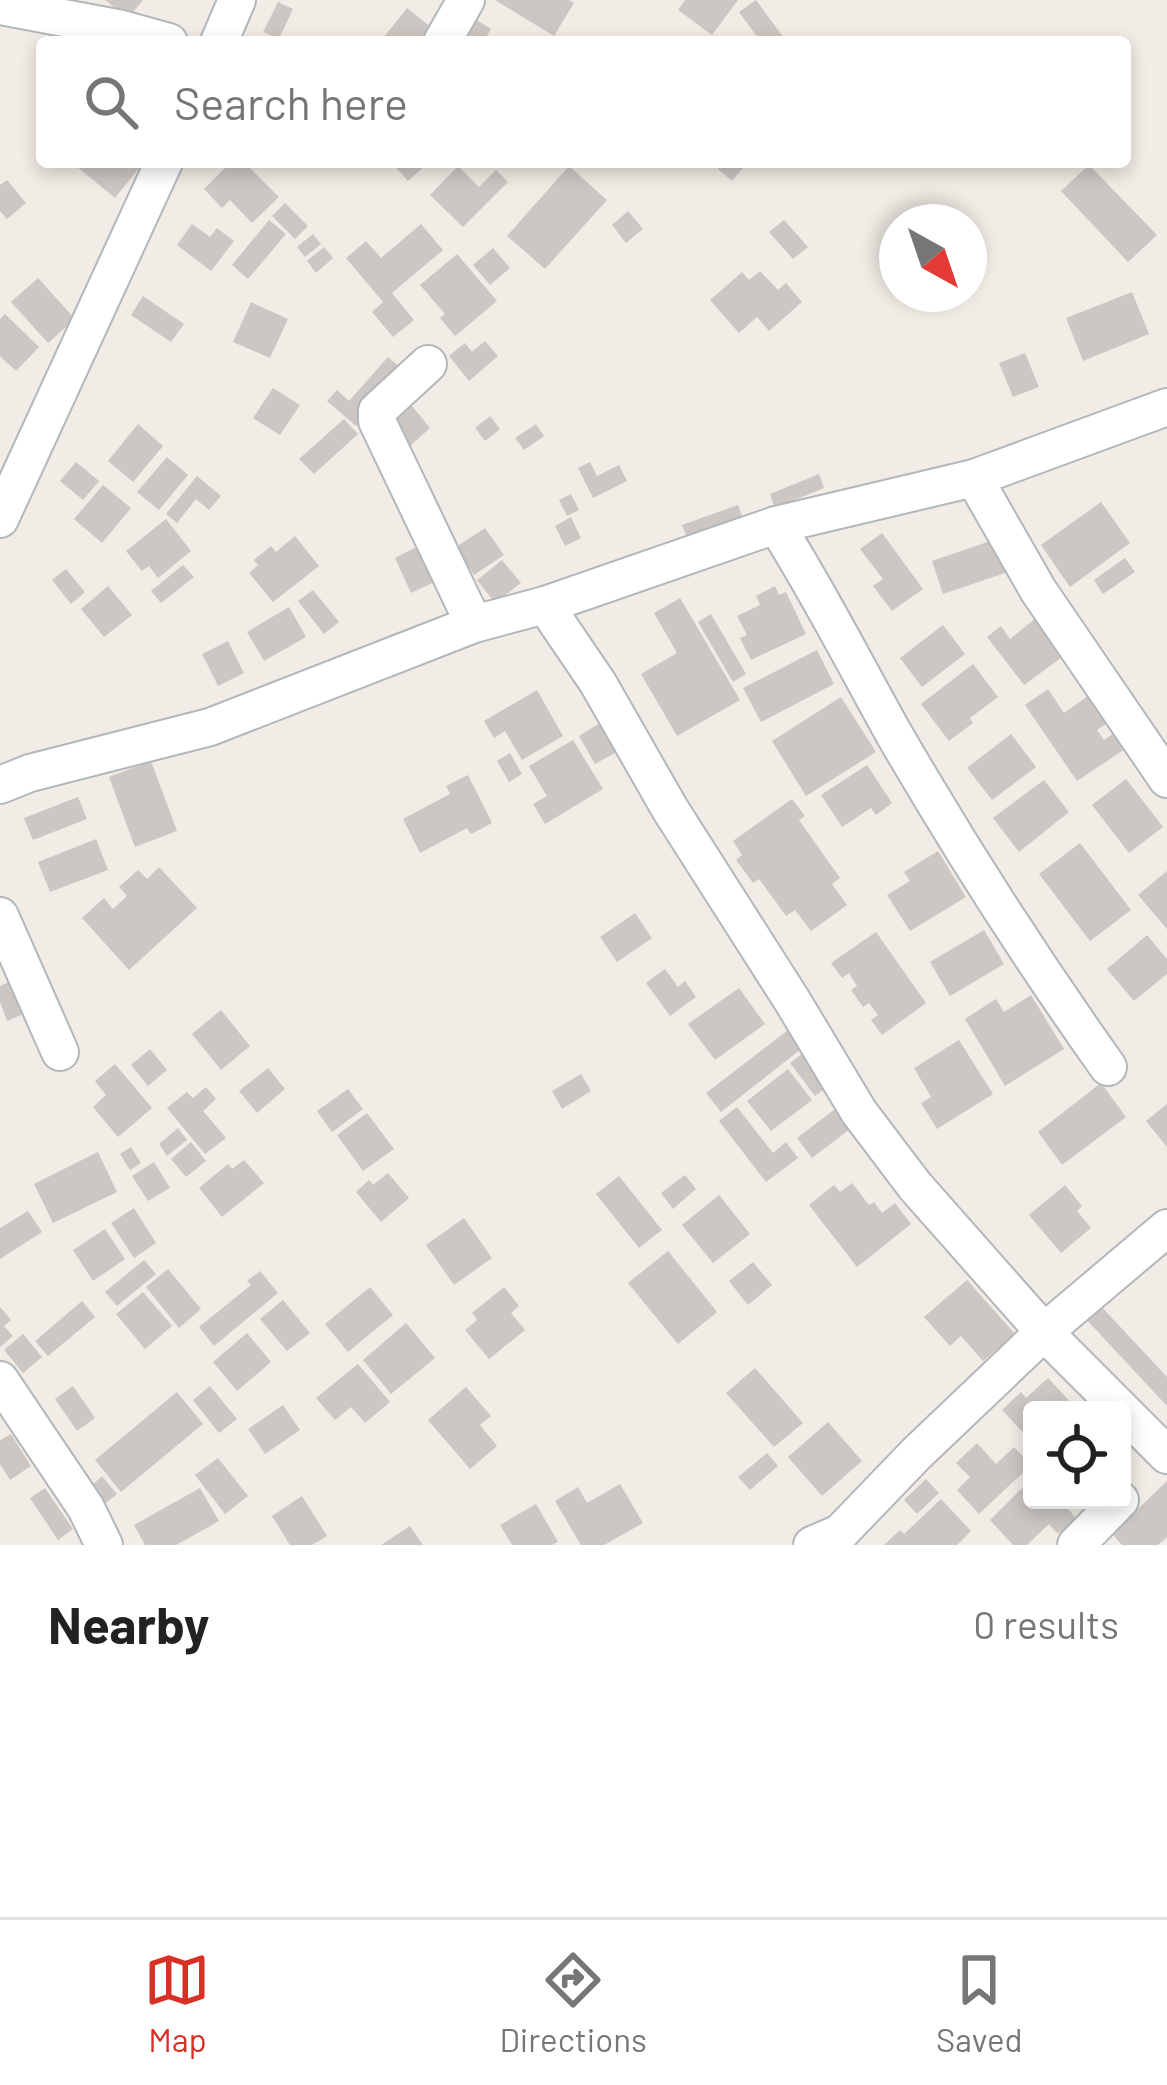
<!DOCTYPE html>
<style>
:root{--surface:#fff;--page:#f6f6f6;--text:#222;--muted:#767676;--line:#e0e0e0;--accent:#d93025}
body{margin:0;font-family:Barlow,sans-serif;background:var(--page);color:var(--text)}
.controls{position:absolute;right:36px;bottom:36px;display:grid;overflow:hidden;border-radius:12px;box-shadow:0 6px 18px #0003}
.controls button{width:108px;height:108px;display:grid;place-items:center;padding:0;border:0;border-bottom:3px solid var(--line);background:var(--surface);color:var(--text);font:60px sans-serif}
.compass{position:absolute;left:879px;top:204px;width:108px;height:108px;border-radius:50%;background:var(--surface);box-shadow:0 6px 18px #0003;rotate:140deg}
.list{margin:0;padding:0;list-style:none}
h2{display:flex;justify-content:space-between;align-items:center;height:156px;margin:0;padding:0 48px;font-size:51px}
h2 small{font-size:39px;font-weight:400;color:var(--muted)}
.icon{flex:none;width:66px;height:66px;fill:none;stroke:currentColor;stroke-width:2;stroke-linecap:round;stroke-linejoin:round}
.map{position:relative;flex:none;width:1167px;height:1545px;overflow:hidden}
.search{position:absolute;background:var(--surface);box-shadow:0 6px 18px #0003;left:36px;right:36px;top:36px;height:132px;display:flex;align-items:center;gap:30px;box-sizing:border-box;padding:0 42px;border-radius:12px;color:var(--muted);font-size:45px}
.sheet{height:372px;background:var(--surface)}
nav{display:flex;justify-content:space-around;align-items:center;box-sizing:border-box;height:168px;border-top:3px solid var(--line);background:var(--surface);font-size:33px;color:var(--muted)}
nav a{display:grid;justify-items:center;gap:6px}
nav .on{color:var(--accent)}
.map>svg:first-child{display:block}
.building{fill:#ccc7c2}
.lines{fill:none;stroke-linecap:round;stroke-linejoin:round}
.minor-casing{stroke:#b3b7bb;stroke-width:40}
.minor{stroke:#fff;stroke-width:36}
</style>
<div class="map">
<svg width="1167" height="1545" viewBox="0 0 1167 1545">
<rect width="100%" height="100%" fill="#f1ece5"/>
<g class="building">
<path d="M105,0H143L128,18Z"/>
<path d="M495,0H569L574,3L554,36Z"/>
<path d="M685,0H738L712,35L678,10Z"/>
<path d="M756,0L787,42H761L739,12Z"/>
<path d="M278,2L293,9L279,39L263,32Z"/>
<path d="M407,8L432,28L421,42H380Z"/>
<path d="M472,17L491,29L483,42H456Z"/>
<path d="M71,162H144L115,198Z"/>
<path d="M231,162H244L279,197L252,223L230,200L222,208L204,189Z"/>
<path d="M391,162H429L408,181Z"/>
<path d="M724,162H737L743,168L732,181L718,169Z"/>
<path d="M1089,165L1157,235L1128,262L1061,191Z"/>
<path d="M458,166L479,187L496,170L508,182L463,227L430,195Z"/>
<path d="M569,166L607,200L545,269L507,236Z"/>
<path d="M7,180L26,203L7,219L0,211V185Z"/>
<path d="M285,203L308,226L295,239L272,216Z"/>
<path d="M628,211L643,229L626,243L612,225Z"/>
<path d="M269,220L286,234L248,279L232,265Z"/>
<path d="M784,220L808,247L793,259L769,232Z"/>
<path d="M192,224L210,237L217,228L234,241L211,271L177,245Z"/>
<path d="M421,224L443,250L392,293L414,320L393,337L372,312L383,302L346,258L366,241L381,258Z"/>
<path d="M313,234L321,244L305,257L297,247Z"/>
<path d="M324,247L333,258L316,273L307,261Z"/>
<path d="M493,248L510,268L490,285L473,265Z"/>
<path d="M457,254L497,301L455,336L440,318L445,314L420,285Z"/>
<path d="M760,271L778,290L786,283L802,302L769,331L757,317L739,333L710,300L742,272L749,280Z"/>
<path d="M38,278L75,319L48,343L11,302Z"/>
<path d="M1132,292L1149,334L1083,361L1066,318Z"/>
<path d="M143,296L184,324L171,342L131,315Z"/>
<path d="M251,302L288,319L270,358L233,342Z"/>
<path d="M5,314L39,347L16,371L0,356V319Z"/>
<path d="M485,341L498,356L469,381L449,356L465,343L472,352Z"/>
<path d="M1025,353L1039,387L1013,397L999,363Z"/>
<path d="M388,357L404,371L356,426L327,401L337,390L349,401Z"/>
<path d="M273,388L300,405L280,435L253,418Z"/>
<path d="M408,401L430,428L410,446L388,418Z"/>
<path d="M490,416L500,429L485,441L475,428Z"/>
<path d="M344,419L358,434L314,474L299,459Z"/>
<path d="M138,424L163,446L133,482L108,461Z"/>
<path d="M536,424L544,436L524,450L515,438Z"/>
<path d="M167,457L188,475L159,510L137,492Z"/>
<path d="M76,462L99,481L83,500L60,481Z"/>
<path d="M590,462L597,476L619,465L627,481L593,498L578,468Z"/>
<path d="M819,474L824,488L775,508L770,494Z"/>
<path d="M197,476L221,496L209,510L196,499L177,523L166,514Z"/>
<path d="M103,485L131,508L102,543L74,519Z"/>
<path d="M571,494L579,510L567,516L559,500Z"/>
<path d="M1101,502L1130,543L1070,587L1041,545Z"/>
<path d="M738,505L744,521L688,541L682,525Z"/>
<path d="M571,517L581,538L565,546L555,526Z"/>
<path d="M166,519L191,551L158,578L149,566L142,571L126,551Z"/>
<path d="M485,528L504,555L474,575L456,547Z"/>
<path d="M882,533L923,589L892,611L873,586L883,579L860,549Z"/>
<path d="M295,536L319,566L273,602L249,573L258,565L254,560L271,546L276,552Z"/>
<path d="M993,540L1005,573L943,594L932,561Z"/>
<path d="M428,541L445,577L411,593L395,558Z"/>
<path d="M1125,558L1135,572L1103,594L1094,580Z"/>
<path d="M502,560L521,583L495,603L477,580Z"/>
<path d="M183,565L194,577L161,603L151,591Z"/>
<path d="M66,569L85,592L71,604L52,580Z"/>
<path d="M108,586L132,615L104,637L81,609Z"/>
<path d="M775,586L779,595L786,592L806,634L751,660L740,638L747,635L737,616L760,605L756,596Z"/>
<path d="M313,590L339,622L324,634L298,601Z"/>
<path d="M680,598L740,700L677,736L641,674L677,653L654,613Z"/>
<path d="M289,607L306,637L264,661L247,632Z"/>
<path d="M711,614L746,674L733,682L698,622Z"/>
<path d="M1036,618L1065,655L1024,685L987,637L1001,626L1010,639Z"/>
<path d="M943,625L965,654L922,687L900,658Z"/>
<path d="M228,641L244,673L218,686L202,654Z"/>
<path d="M817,650L834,684L761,722L743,688Z"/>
<path d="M973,664L998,697L970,718L973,723L949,741L921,704Z"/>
<path d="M1048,689L1064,713L1088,696L1106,724L1097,730L1104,740L1120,729L1131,745L1077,781L1025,705Z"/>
<path d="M537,690L563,736L522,760L505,731L494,738L484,721Z"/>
<path d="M841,697L876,752L806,796L772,741Z"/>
<path d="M603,721L620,750L595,764L579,736Z"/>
<path d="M1011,734L1036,767L992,800L967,768Z"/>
<path d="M573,740L603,789L545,824L533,804L547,796L529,766Z"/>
<path d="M510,753L522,774L509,782L497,761Z"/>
<path d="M151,761L177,831L135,847L109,777Z"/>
<path d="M867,765L892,803L876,815L871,808L842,827L821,795Z"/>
<path d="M468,775L492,823L471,834L467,828L420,853L403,819L450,794L446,786Z"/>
<path d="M1126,779L1163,827L1129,853L1092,805Z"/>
<path d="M1044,780L1069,812L1019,852L993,818Z"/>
<path d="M78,797L87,819L33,840L24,818Z"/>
<path d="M792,799L805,816L799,820L840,878L832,884L847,905L811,931L795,910L786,916L759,879L753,883L736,860L742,855L733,841Z"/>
<path d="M96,839L108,870L50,892L38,862Z"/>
<path d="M1080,843L1131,910L1090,941L1039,874Z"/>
<path d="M938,851L966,897L910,931L887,895L910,881L904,872Z"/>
<path d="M159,867L197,908L129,970L82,918L104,898L113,909L127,896L119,887L138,870L147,879Z"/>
<path d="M1167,871V929L1138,895Z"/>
<path d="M635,913L652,938L617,962L600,937Z"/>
<path d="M984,930L1004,964L950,996L930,962Z"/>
<path d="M876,932L926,1003L882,1035L871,1020L878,1015L869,1003L863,1007L851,990L857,986L849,973L842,978L831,963Z"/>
<path d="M1147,935L1167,959V974L1134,1001L1107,969Z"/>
<path d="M665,969L678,987L685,981L696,997L670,1016L646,983Z"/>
<path d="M13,980L26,1013L7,1021L0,1002V986Z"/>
<path d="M739,988L765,1024L715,1060L688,1024Z"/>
<path d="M1031,995L1064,1049L1005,1086L965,1019L996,999L1004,1012Z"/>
<path d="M221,1010L250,1046L221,1070L192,1034Z"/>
<path d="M796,1024L810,1042L721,1112L706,1093Z"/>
<path d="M959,1040L993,1094L937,1129L921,1103L931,1097L914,1068Z"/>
<path d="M150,1049L167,1070L148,1086L131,1065Z"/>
<path d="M808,1049L834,1082L815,1096L790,1063Z"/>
<path d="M115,1064L152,1108L118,1137L93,1107L106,1095L95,1081Z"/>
<path d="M268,1068L285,1089L257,1113L239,1091Z"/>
<path d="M788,1069L812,1100L771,1131L747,1101Z"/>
<path d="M581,1074L591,1091L562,1109L552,1091Z"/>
<path d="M1101,1083L1126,1117L1062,1165L1038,1132Z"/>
<path d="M206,1087L216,1099L203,1111L226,1138L205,1154L167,1108L187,1092L193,1098Z"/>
<path d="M348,1089L363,1109L332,1132L317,1111Z"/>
<path d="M847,1100L862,1120L812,1158L797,1138Z"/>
<path d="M1167,1104V1147L1146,1121Z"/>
<path d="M737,1107L773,1153L786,1142L798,1158L766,1182L719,1121Z"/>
<path d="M367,1113L394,1149L363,1171L337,1135Z"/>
<path d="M178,1128L187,1140L167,1156L159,1144Z"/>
<path d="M191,1142L206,1161L186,1177L171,1159Z"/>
<path d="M131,1147L141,1163L130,1170L120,1154Z"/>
<path d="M98,1152L117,1192L53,1223L34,1184Z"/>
<path d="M244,1160L264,1183L222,1217L199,1188L228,1164L232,1169Z"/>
<path d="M154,1162L170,1188L148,1201L132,1176Z"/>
<path d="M388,1173L409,1198L381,1222L356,1192L369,1180L373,1185Z"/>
<path d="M685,1175L696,1189L673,1209L661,1193Z"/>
<path d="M619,1176L662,1230L639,1248L596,1194Z"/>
<path d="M852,1183L869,1205L874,1202L882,1213L895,1203L911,1224L857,1267L809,1205L834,1185L840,1192Z"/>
<path d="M1065,1185L1082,1206L1077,1211L1091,1228L1061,1253L1029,1215Z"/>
<path d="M719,1195L750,1234L713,1263L682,1225Z"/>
<path d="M134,1208L156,1243L134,1258L111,1223Z"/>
<path d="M28,1211L42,1232L0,1259V1228Z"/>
<path d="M464,1218L492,1258L454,1285L426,1245Z"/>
<path d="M105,1229L125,1259L93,1281L73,1250Z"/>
<path d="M668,1251L717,1312L678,1344L628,1283Z"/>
<path d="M144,1260L156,1274L117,1306L105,1292Z"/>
<path d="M753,1262L772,1285L748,1305L729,1281Z"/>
<path d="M168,1269L201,1309L179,1328L146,1287Z"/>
<path d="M260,1271L278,1293L214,1346L199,1327L251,1285L247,1281Z"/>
<path d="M967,1280L1015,1334L983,1361L961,1336L950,1346L924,1317Z"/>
<path d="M370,1287L393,1315L348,1352L325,1324Z"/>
<path d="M504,1287L519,1306L511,1313L525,1330L489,1359L465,1330L477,1320L472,1313Z"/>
<path d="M143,1292L172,1326L145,1349L116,1314Z"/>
<path d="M283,1300L310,1333L287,1351L260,1319Z"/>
<path d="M82,1301L95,1317L48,1356L35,1341Z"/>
<path d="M1098,1303L1167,1377V1406L1084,1317Z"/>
<path d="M0,1307L11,1320L4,1326L13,1336L0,1347Z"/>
<path d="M406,1323L435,1358L391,1394L363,1360Z"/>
<path d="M247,1333L271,1362L237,1391L213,1362Z"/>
<path d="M23,1334L42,1357L23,1373L4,1350Z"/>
<path d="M358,1364L390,1402L365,1423L351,1407L335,1420L316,1398Z"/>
<path d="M755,1368L803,1423L774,1447L726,1393Z"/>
<path d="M1048,1378L1078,1410H1032V1442L1002,1410L1021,1392L1026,1398Z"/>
<path d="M73,1386L95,1418L77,1431L55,1399Z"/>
<path d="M210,1386L237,1419L219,1433L193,1400Z"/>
<path d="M466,1387L491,1416L480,1425L497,1446L470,1469L428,1420Z"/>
<path d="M177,1392L203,1424L121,1492L95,1460Z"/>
<path d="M283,1405L300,1430L265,1454L248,1429Z"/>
<path d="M828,1422L862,1461L822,1496L788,1457Z"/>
<path d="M11,1434L31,1466L10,1480L0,1464V1440Z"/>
<path d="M977,1443L996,1464L1014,1447L1031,1465L979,1514L957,1490L970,1477L956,1463Z"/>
<path d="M767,1453L778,1466L750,1490L738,1477Z"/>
<path d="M218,1458L248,1496L225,1514L195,1475Z"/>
<path d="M102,1476L117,1494L101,1507L87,1490Z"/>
<path d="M1032,1478V1500H1060L1076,1518L1058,1534L1049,1524L1027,1545H1013L990,1520Z"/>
<path d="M926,1479L939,1493L917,1514L904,1500Z"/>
<path d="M1167,1481V1537L1158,1545H1122L1112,1534Z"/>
<path d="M620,1484L643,1523L604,1545H581L555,1501L578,1487L587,1503Z"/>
<path d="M45,1488L73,1529L58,1540L30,1498Z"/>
<path d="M200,1488L219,1521L176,1545H145L134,1525Z"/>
<path d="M302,1496L327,1536L312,1545H290L272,1516Z"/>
<path d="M941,1499L971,1531L957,1545H884L900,1530L904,1534Z"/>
<path d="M536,1504L558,1542L552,1545H512L500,1525Z"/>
<path d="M410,1526L423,1545H381Z"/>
</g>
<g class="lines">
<g class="minor-casing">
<g id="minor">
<path d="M0,6L122,29L169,42"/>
<path d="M219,42L237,0"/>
<path d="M442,42L466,0"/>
<path d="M428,364L377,411V421L474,624"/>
<path d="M974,478L1038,590L1167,779"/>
<path d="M0,519L164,162"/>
<path d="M776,525C819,593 855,664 894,734C960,848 1032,960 1108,1067"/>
<path d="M545,605L598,683L670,809L793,1002L859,1112L915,1186L1044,1332L1167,1455"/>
<path d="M0,785L30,773L210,727L474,624L545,605L776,525L974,478L1167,407"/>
<path d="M0,916L60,1052"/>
<path d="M0,1380L86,1508L104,1545"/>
<path d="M812,1545L840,1533L916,1454L1044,1332L1167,1228"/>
<path d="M1076,1545L1120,1500"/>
</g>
</g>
<use href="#minor" class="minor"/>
</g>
</svg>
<div class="controls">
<button><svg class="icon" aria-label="locate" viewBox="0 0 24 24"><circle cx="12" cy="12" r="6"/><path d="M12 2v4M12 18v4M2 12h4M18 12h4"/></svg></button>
</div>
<svg class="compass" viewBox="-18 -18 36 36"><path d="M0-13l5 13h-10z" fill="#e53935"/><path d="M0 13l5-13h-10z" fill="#767676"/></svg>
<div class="search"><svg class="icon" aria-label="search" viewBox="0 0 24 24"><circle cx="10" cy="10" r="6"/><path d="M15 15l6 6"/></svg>Search here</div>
</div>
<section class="sheet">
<h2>Nearby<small>0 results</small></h2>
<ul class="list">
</ul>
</section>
<nav>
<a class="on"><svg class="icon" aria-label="map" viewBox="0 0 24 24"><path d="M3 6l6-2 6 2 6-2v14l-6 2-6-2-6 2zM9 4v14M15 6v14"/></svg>Map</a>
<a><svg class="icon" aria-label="directions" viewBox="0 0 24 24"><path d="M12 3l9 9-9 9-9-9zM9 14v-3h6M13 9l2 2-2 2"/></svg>Directions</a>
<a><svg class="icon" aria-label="saved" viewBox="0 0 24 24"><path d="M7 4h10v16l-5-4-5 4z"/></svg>Saved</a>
</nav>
